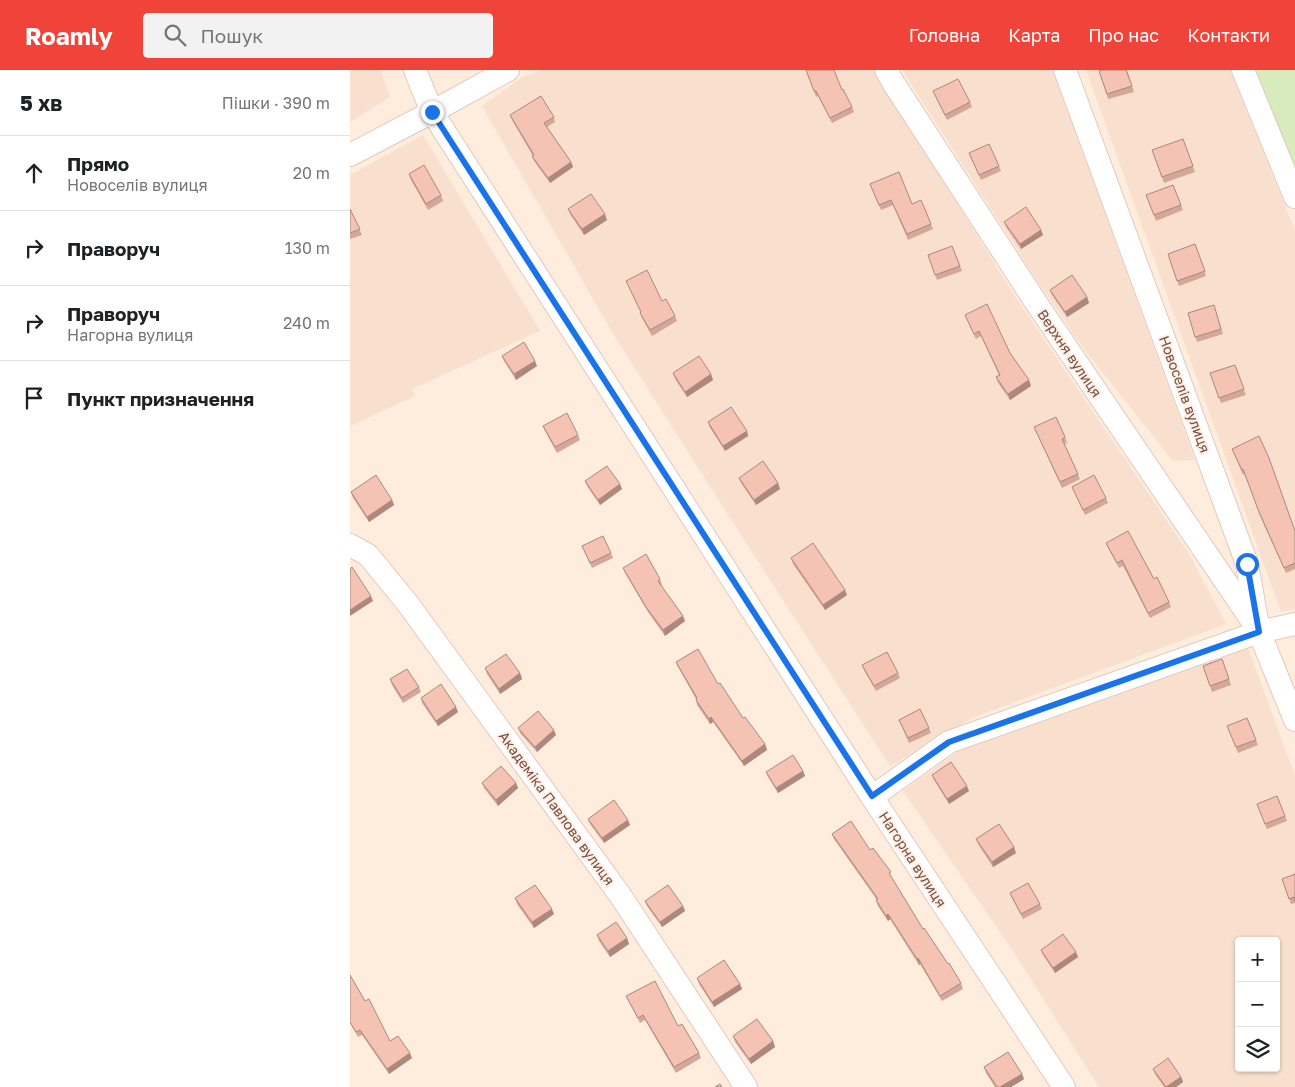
<!DOCTYPE html>
<html lang="uk">
<meta charset="utf-8">
<style>
:root{--surface:#fff;--page:#f2f2f2;--text:#202124;--muted:#757577;--line:#e0e0e0;--accent:#f0443a}
body{margin:0;font-family:"Golos Text",sans-serif;background:var(--page);color:var(--text)}
.controls{position:absolute;right:15px;bottom:15px;display:grid;overflow:hidden;border-radius:5px;box-shadow:0 1px 4px #0004}
.controls button{width:45px;height:45px;display:grid;place-items:center;padding:0;border:0;border-bottom:1px solid var(--line);background:var(--surface);color:var(--text);font:25px sans-serif}
.stop{position:absolute;width:15px;height:15px;margin:-11px;border:4px solid #1a73e8;border-radius:50%;background:#fff}
.stop.end{background:#1a73e8;border-color:#fff;box-shadow:0 1px 5px #0008}
.list{margin:0;padding:0;list-style:none}
h2{display:flex;justify-content:space-between;align-items:center;height:65px;margin:0;padding:0 20px;font-size:21px}
h2 small{font-size:16px;font-weight:400;color:var(--muted)}
.list li{display:grid;grid-template-columns:32px 1fr auto;gap:15px;align-items:center;box-sizing:border-box;height:75px;padding:0 20px;border-top:1px solid var(--line)}
.list b{display:block;font-size:19px;white-space:nowrap}
.list p{margin:0;font-size:16px;white-space:nowrap;color:var(--muted)}
.list em{font-size:16px;font-style:normal;color:var(--muted)}
.icon{flex:none;width:28px;height:28px;fill:none;stroke:currentColor;stroke-width:2;stroke-linecap:round;stroke-linejoin:round}
.map{position:relative;flex:none;width:945px;height:1017px;overflow:hidden}
header{display:flex;align-items:center;gap:30px;box-sizing:border-box;height:70px;padding:0 25px;background:var(--accent);color:#fff}
header strong{font-size:24px}
nav{display:flex;gap:28px;margin-inline-start:auto;font-size:18px}
.search{width:350px;height:45px;background:var(--page);display:flex;align-items:center;gap:12px;box-sizing:border-box;padding:0 18px;border-radius:5px;color:var(--muted);font-size:19px}
main{display:flex}
aside{flex:1;background:var(--surface)}
.map>svg:first-child{display:block}
.residential{fill:#f8dfce;fill-rule:evenodd}
.green{fill:#d7ebbc}
.lines{fill:none;stroke-linecap:round;stroke-linejoin:round}
.minor-casing{stroke:#e4c8bc;stroke-width:24}
.minor{stroke:#fff;stroke-width:22}
.wall{fill:#d3a89a}
.shaded-wall{fill:#ac887d}
.building{fill:#f5c3b3;stroke:#ac887d}
.route{stroke:#1a73e8;stroke-width:6}
.labels{text-anchor:middle;dominant-baseline:central;stroke-width:4;stroke-linejoin:round;paint-order:stroke}
.street-label{font-size:14px;fill:#744e45;stroke:#fff0e5}
</style>
<header>
<strong>Roamly</strong>
<div class="search"><svg class="icon" aria-label="search" viewBox="0 0 24 24"><circle cx="10" cy="10" r="6"/><path d="M15 15l6 6"/></svg>Пошук</div>
<nav><a>Головна</a><a>Карта</a><a>Про нас</a><a>Контакти</a></nav>
</header>
<main>
<aside>
<h2>5 хв<small>Пішки · 390 m</small></h2>
<ul class="list">
<li><svg class="icon" aria-label="ahead" viewBox="0 0 24 24"><path d="M12 20V5M6 11l6-6 6 6"/></svg><div><b>Прямо</b><p>Новоселів вулиця</p></div><em>20 m</em></li>
<li><svg class="icon" aria-label="right" viewBox="0 0 24 24"><path d="M7 20v-9h11M14 6l5 5-5 5"/></svg><div><b>Праворуч</b></div><em>130 m</em></li>
<li><svg class="icon" aria-label="right" viewBox="0 0 24 24"><path d="M7 20v-9h11M14 6l5 5-5 5"/></svg><div><b>Праворуч</b><p>Нагорна вулиця</p></div><em>240 m</em></li>
<li><svg class="icon" aria-label="arrive" viewBox="0 0 24 24"><path d="M6 21V4h12l-3 4 3 4H6"/></svg><div><b>Пункт призначення</b></div></li>
</ul>
</aside>
<div class="map">
<svg width="945" height="1017" viewBox="0 0 945 1017">
<rect width="100%" height="100%" fill="#feecdd"/>
<g class="residential">
<path d="M0,0H31L40,27L0,52Z"/>
<path d="M191,0H524L664,225L838,482L876,554L624,647L540,696L364,423L262,262L132,36L173,7Z"/>
<path d="M552,0H702L845,390L823,391L734,279L690,215Z"/>
<path d="M736,0H880L945,161V539L931,542Z"/>
<path d="M73,65L190,261L62,319L65,326L0,356V105Z"/>
<path d="M898,578L945,706V1017H749L665,884L553,721L607,682ZM889,871H926V998H889Z"/>
</g>
<path class="green" d="M905,0H945V102Z"/>
<g class="lines">
<g class="minor-casing">
<g id="minor">
<path d="M65,0L82,42L522,727L714,1017"/>
<path d="M536,0L544,14L687,234L905,555"/>
<path d="M715,0L897,494L909,562L945,650"/>
<path d="M893,0L945,127"/>
<path d="M0,85L82,42L158,0"/>
<path d="M0,475L18,485L58,534L270,825L396,1017"/>
<path d="M522,727L599,672L909,562L945,554"/>
</g>
</g>
<use href="#minor" class="minor"/>
</g>
<g class="wall">
<path d="M456,0L492,20L502,37L504,42L482,53L468,26L466,27Z"/>
<path d="M777,0L784,22L758,29L749,1Z"/>
<path d="M583,21L620,32L622,37L597,50Z"/>
<path d="M160,45L204,47L205,52L197,57L221,92L223,97L200,113L184,91L182,86H183L162,50Z"/>
<path d="M833,69L845,102L814,113L802,80Z"/>
<path d="M621,88L649,96L651,101L631,110Z"/>
<path d="M59,104L91,125L93,131L78,140L61,110Z"/>
<path d="M520,114L562,134L581,154L583,159L558,170L543,135L531,140Z"/>
<path d="M823,115L833,140L806,151L796,125Z"/>
<path d="M0,139L12,165L0,169Z"/>
<path d="M218,139L257,150L234,165L220,144Z"/>
<path d="M654,152L691,160L693,165L671,179L656,157Z"/>
<path d="M845,174L856,206L829,216L818,184Z"/>
<path d="M602,176L612,201L587,210L578,185Z"/>
<path d="M276,211L312,231L325,246L327,251L302,266L292,248L290,243L291,242Z"/>
<path d="M700,220L737,227L739,233L717,247L702,225Z"/>
<path d="M864,235L873,264L847,272L838,243Z"/>
<path d="M615,245L660,283L681,316L660,330L648,313L646,307L649,305L631,266L626,269Z"/>
<path d="M152,286L187,296L166,310L154,291Z"/>
<path d="M885,295L896,325L871,333L860,303Z"/>
<path d="M323,303L361,304L363,310L337,327L325,309Z"/>
<path d="M358,352L397,361L398,366L375,381L360,358Z"/>
<path d="M193,356L228,365L230,370L207,383L195,361Z"/>
<path d="M684,357L715,367L717,373L714,374L730,409L712,418Z"/>
<path d="M882,379L945,461V499L936,503L911,448L895,404L893,405Z"/>
<path d="M389,408L428,413L430,419L406,435L391,413Z"/>
<path d="M235,411L272,419L250,435L237,416Z"/>
<path d="M722,417L756,428L758,433L735,445Z"/>
<path d="M1,422L42,430L44,435L19,452L3,428Z"/>
<path d="M756,473L804,509L819,532L821,537L800,548L773,496L769,498L758,478Z"/>
<path d="M232,476L261,483L263,488L242,498Z"/>
<path d="M441,488L497,525L475,540L443,494Z"/>
<path d="M273,498L310,509L312,515H311L335,551L315,566L298,542L275,503Z"/>
<path d="M872,589L881,615L862,622L853,596Z"/>
<path d="M326,592L368,614L393,648L415,674L417,680L394,696L363,652L360,654L347,635L346,630V629L328,597Z"/>
<path d="M512,595L548,603L550,608L526,621L514,600Z"/>
<path d="M135,598L170,603L172,609L150,624L137,604Z"/>
<path d="M40,609L69,617L71,622L53,633L42,615Z"/>
<path d="M71,628L108,642L88,656L72,633Z"/>
<path d="M897,648L908,675L888,683L877,656Z"/>
<path d="M549,650L579,658L581,663L559,673Z"/>
<path d="M168,658L206,665L187,682L170,663Z"/>
<path d="M453,701L455,706L428,723L418,707L416,702Z"/>
<path d="M582,705L619,721L599,734L584,710Z"/>
<path d="M132,713H166L168,718L148,736L134,718Z"/>
<path d="M927,726L937,751L917,759L907,734Z"/>
<path d="M238,749L280,755L254,773L240,754Z"/>
<path d="M482,764L520,780L542,808L573,859L611,913L613,919L592,931L570,894L569,895L540,849L538,851L528,836L526,830H527L484,769Z"/>
<path d="M626,769L666,783L643,797L628,774Z"/>
<path d="M945,804V833L941,834L932,809Z"/>
<path d="M660,823L690,834L692,839L673,849L662,828Z"/>
<path d="M165,828L204,844L184,858L167,834Z"/>
<path d="M295,831L333,836L335,841L312,857L297,836Z"/>
<path d="M247,865L277,868L279,874L260,887L249,871Z"/>
<path d="M691,880L728,887L705,903L693,885Z"/>
<path d="M0,905L15,931L40,971L62,988L39,1004L12,965L8,967L0,953Z"/>
<path d="M347,908L390,914L392,919L364,937L349,914Z"/>
<path d="M276,926L328,956L349,983L351,988L326,1003L295,950L290,953Z"/>
<path d="M383,966L423,971L425,977L401,994L385,972Z"/>
<path d="M634,997L672,1004L674,1009L661,1017H645L636,1003Z"/>
<path d="M803,999L831,1007L833,1012L826,1017H814L805,1004Z"/>
</g>
<g class="shaded-wall">
<path d="M221,92L223,97L200,113L198,108Z"/>
<path d="M255,144L257,150L234,165L232,159Z"/>
<path d="M691,160L693,165L671,179L670,174Z"/>
<path d="M737,227L739,233L717,247L715,242Z"/>
<path d="M185,291L187,296L166,310L164,304Z"/>
<path d="M361,304L363,310L337,327L335,322Z"/>
<path d="M679,310L681,316L660,330L658,324Z"/>
<path d="M397,361L398,366L375,381L373,376Z"/>
<path d="M428,413L430,419L406,435L404,430Z"/>
<path d="M270,414L272,419L250,435L248,430Z"/>
<path d="M42,430L44,435L19,452L17,447Z"/>
<path d="M495,520L497,525L475,540L473,535Z"/>
<path d="M21,526L23,531L0,546V540Z"/>
<path d="M333,546L335,551L315,566L313,560Z"/>
<path d="M170,603L172,609L150,624L149,619Z"/>
<path d="M106,637L108,642L88,656L86,651Z"/>
<path d="M361,647L363,652L360,654L359,649Z"/>
<path d="M204,660L206,665L187,682L185,677Z"/>
<path d="M415,674L417,680L394,696L392,691Z"/>
<path d="M453,701L455,706L428,723L426,718Z"/>
<path d="M166,713L168,718L148,736L146,730Z"/>
<path d="M617,716L619,721L599,734L597,729Z"/>
<path d="M278,750L280,755L254,773L252,768Z"/>
<path d="M664,777L666,783L643,797L642,792Z"/>
<path d="M333,836L335,841L312,857L310,852Z"/>
<path d="M202,839L204,844L184,858L182,852Z"/>
<path d="M538,844L540,849L538,851L536,846Z"/>
<path d="M277,868L279,874L260,887L258,881Z"/>
<path d="M726,882L728,887L705,903L703,898Z"/>
<path d="M568,888L570,894L569,895L567,889Z"/>
<path d="M390,914L392,919L364,937L362,932Z"/>
<path d="M423,971L425,977L401,994L399,989Z"/>
<path d="M60,983L62,988L39,1004L37,999Z"/>
<path d="M672,1004L674,1009L661,1017H650Z"/>
<path d="M831,1007L833,1012L826,1017H816Z"/>
</g>
<g class="building">
<path d="M456,0H484L492,20L493,19L502,37L480,48L466,21H464Z"/>
<path d="M753,0H776L782,16L757,24L749,1Z"/>
<path d="M608,9L620,32L595,45L583,21Z"/>
<path d="M191,26L204,47L194,53L221,92L198,108L182,86L184,85L160,45Z"/>
<path d="M833,69L843,96L812,107L802,80Z"/>
<path d="M639,74L649,96L629,105L619,83Z"/>
<path d="M74,95L91,125L76,134L59,104Z"/>
<path d="M549,102L562,134L571,130L581,154L557,164L541,130L529,135L520,114Z"/>
<path d="M823,115L831,135L804,145L796,125Z"/>
<path d="M241,124L255,144L232,159L218,139Z"/>
<path d="M676,137L691,160L670,174L654,152Z"/>
<path d="M0,139L10,159L0,163Z"/>
<path d="M845,174L855,201L827,211L818,184Z"/>
<path d="M602,176L610,196L585,205L578,185Z"/>
<path d="M297,200L312,231L316,229L325,246L300,260L290,243L291,242L276,211Z"/>
<path d="M722,205L737,227L715,242L700,220Z"/>
<path d="M637,234L660,283L679,310L658,324L646,307L650,305L629,261L624,264L615,245Z"/>
<path d="M864,235L871,259L845,267L838,243Z"/>
<path d="M174,272L185,291L164,304L152,286Z"/>
<path d="M349,286L361,304L335,322L323,303Z"/>
<path d="M885,295L894,319L869,328L860,303Z"/>
<path d="M381,337L397,361L373,376L358,352Z"/>
<path d="M217,343L228,365L205,377L193,356Z"/>
<path d="M706,347L715,367L712,369L728,404L710,412L684,357Z"/>
<path d="M909,366L919,388L945,461V493L934,498L909,442L893,399L892,400L882,379Z"/>
<path d="M413,391L428,413L404,430L389,408Z"/>
<path d="M257,396L270,414L248,430L235,411Z"/>
<path d="M26,405L42,430L17,447L1,422Z"/>
<path d="M744,405L756,428L733,440L722,417Z"/>
<path d="M778,461L804,509L807,507L819,532L798,543L772,490L767,493L756,473Z"/>
<path d="M253,466L261,483L240,493L232,476Z"/>
<path d="M463,473L495,520L473,535L441,488Z"/>
<path d="M296,484L310,509L308,511L333,546L313,560L296,537L273,498Z"/>
<path d="M2,497L21,526L0,540V499Z"/>
<path d="M348,579L368,614L370,613L393,648L395,647L415,674L392,691L361,647L359,649L346,630L347,628L326,592Z"/>
<path d="M537,582L548,603L524,616L512,595Z"/>
<path d="M156,584L170,603L149,619L135,598Z"/>
<path d="M872,589L879,609L860,616L853,596Z"/>
<path d="M57,599L69,617L52,628L40,609Z"/>
<path d="M91,614L106,637L86,651L71,628Z"/>
<path d="M570,639L579,658L558,668L549,650Z"/>
<path d="M188,641L204,660L185,677L168,658Z"/>
<path d="M897,648L906,670L886,677L877,656Z"/>
<path d="M443,685L453,701L426,718L416,702Z"/>
<path d="M601,692L617,716L597,729L582,705Z"/>
<path d="M151,696L166,713L146,730L132,713Z"/>
<path d="M927,726L935,746L915,754L907,734Z"/>
<path d="M264,730L278,750L252,768L238,749Z"/>
<path d="M501,751L520,780L523,778L541,802L539,803L573,859L574,858L598,894L599,893L611,913L590,926L568,888L567,889L538,844L536,846L526,830L528,829L482,764Z"/>
<path d="M649,754L664,777L642,792L626,769Z"/>
<path d="M945,804V831L944,827L939,829L932,809Z"/>
<path d="M678,813L690,834L671,844L660,823Z"/>
<path d="M185,815L202,839L182,852L165,828Z"/>
<path d="M318,815L333,836L310,852L295,831Z"/>
<path d="M266,852L277,868L258,881L247,865Z"/>
<path d="M713,864L726,882L703,898L691,880Z"/>
<path d="M374,890L390,914L362,932L347,908Z"/>
<path d="M0,905L15,931L19,929L40,971L48,966L60,983L37,999L10,960L6,962L0,952Z"/>
<path d="M305,911L328,956L332,954L349,983L324,997L293,945L288,948L276,926Z"/>
<path d="M407,949L423,971L399,989L383,966Z"/>
<path d="M658,982L672,1004L650,1017H647L634,997Z"/>
<path d="M818,988L831,1007L816,1017L803,999Z"/>
<path d="M370,1014L372,1017H365Z"/>
</g>
<g class="lines">
<path class="route" d="M82,42L522,726L599,672L909,562L897,494"/>
</g>
<g class="labels">
<g class="street-label">
<text transform="translate(720 283) rotate(56)">Верхня вулиця</text>
<text transform="translate(835 324) rotate(70)">Новоселів вулиця</text>
<text transform="translate(207 738) rotate(54)">Академіка Павлова вулиця</text>
<text transform="translate(563 789) rotate(57)">Нагорна вулиця</text>
</g>
</g>
</svg>
<div class="controls">
<button>+</button>
<button>−</button>
<button><svg class="icon" aria-label="layers" viewBox="0 0 24 24"><path d="M12 4l9 5-9 5-9-5zM3 14l9 5 9-5"/></svg></button>
</div>
<div class="stop" style="left:897px;top:494px"></div>
<div class="stop end" style="left:82px;top:42px"></div>
</div>
</main>
